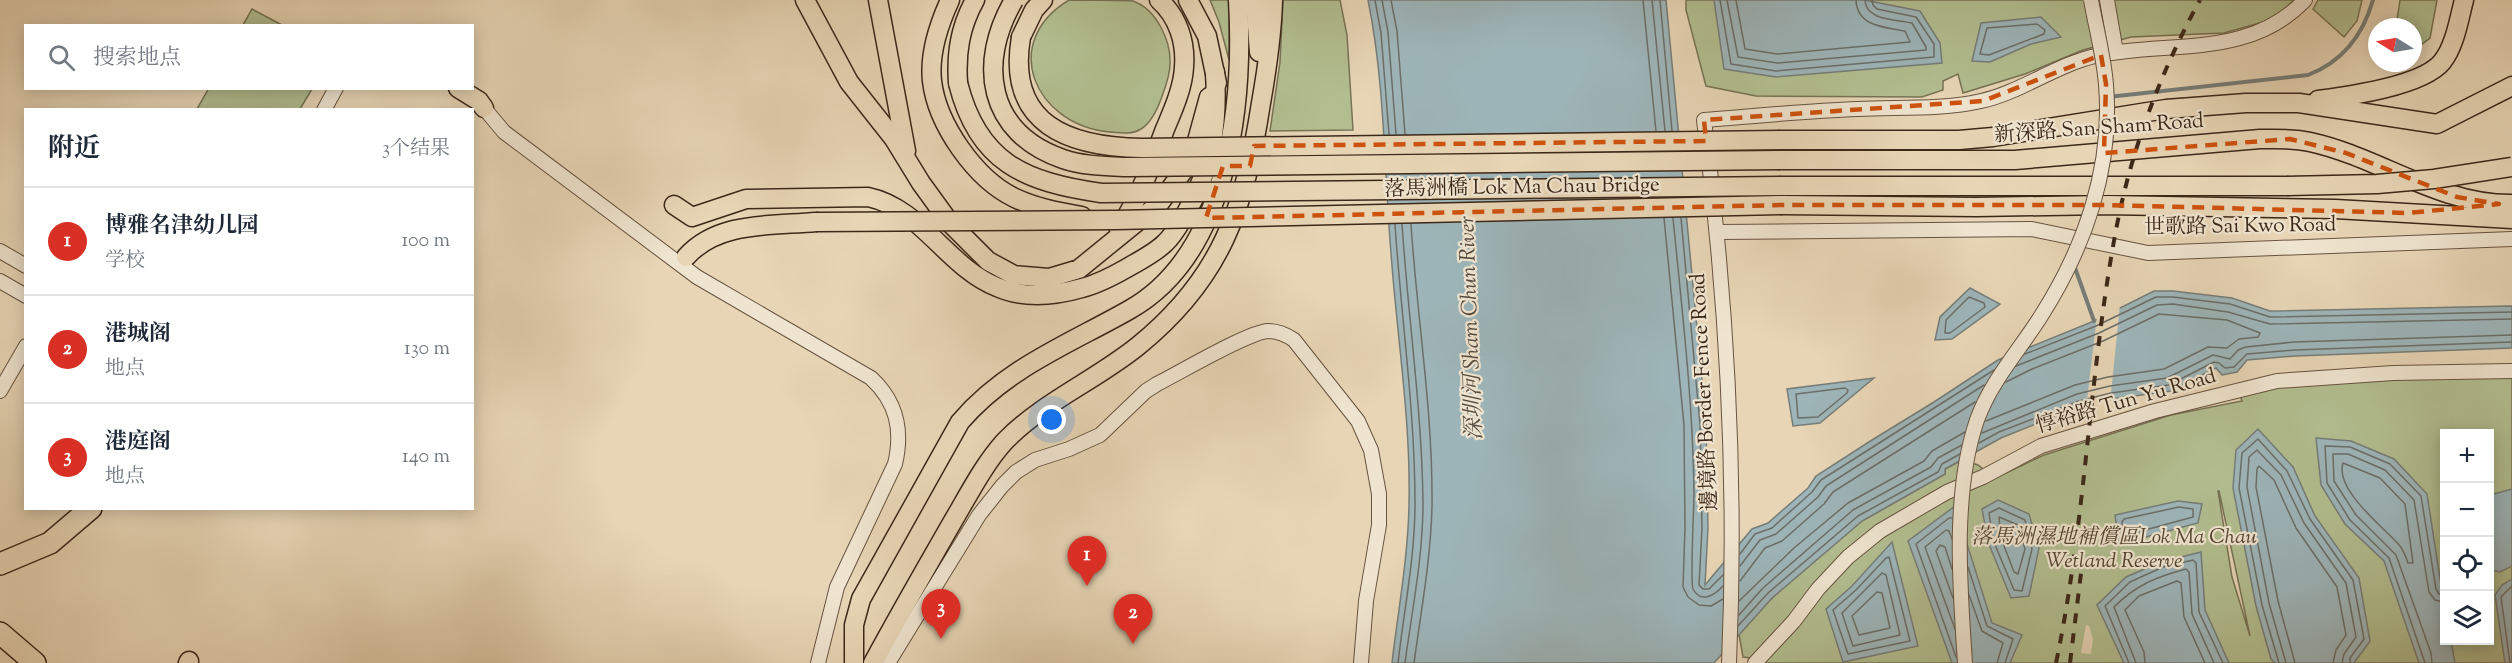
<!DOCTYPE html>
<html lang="zh">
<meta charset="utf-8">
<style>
:root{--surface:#fff;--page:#f6f6f7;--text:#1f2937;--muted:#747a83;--line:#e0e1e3;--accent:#d93025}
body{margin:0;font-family:"Sorts Mill Goudy","Noto Serif SC",serif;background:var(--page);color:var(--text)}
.controls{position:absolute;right:18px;bottom:18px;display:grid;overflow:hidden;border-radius:0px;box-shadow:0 3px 15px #0003}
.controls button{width:54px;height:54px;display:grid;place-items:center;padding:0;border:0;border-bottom:2px solid var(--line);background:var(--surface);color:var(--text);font:30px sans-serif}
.compass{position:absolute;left:2368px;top:18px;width:54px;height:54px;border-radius:50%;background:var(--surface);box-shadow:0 3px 15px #0003;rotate:281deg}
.you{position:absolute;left:1052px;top:420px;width:21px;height:21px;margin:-15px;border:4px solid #fff;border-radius:50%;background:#1a73e8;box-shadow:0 0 0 9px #1a73e833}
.badge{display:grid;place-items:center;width:39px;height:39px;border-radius:50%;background:var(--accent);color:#fff;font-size:20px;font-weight:700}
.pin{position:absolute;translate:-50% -50px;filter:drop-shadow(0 2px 3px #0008)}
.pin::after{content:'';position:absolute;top:32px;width:21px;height:18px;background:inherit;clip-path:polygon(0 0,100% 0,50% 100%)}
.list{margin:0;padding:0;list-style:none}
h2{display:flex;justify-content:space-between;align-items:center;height:78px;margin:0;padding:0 24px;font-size:26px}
h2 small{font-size:20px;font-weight:400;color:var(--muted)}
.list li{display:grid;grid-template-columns:39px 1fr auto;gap:18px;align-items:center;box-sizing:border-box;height:108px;padding:0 24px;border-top:2px solid var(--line)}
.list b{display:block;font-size:22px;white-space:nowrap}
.list p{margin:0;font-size:20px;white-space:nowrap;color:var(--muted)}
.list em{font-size:20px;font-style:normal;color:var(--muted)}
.icon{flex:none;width:33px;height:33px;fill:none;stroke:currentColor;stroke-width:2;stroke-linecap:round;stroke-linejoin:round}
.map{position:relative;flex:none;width:2512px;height:663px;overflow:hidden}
.search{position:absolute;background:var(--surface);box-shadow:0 3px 15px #0003;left:24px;top:24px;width:450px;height:66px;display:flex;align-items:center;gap:15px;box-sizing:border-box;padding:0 21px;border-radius:0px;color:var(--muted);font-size:22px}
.panel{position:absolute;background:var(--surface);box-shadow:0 3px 15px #0003;left:24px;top:108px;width:450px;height:402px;border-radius:0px}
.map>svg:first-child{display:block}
.green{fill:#b2be90;stroke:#777354;stroke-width:1.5;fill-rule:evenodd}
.water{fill:#9db5b9;stroke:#767d79;stroke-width:1.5}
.pier{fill:#e7d5b5}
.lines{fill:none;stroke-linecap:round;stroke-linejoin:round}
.shore{stroke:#6c6e69;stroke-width:1.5}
.stream{stroke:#767d79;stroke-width:4}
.minor-casing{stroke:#675340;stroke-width:16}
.major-casing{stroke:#3c2819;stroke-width:21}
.highway-casing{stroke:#3c2819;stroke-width:24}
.minor{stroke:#efe4cf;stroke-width:14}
.major{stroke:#e7d5b5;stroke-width:18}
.highway{stroke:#e7d5b5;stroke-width:21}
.rail{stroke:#3c2819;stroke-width:4;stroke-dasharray:10 10;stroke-linecap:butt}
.minor-bridge-casing{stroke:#675340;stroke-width:16;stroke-linecap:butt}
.major-bridge-casing{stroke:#3c2819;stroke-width:21;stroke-linecap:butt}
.minor-bridge{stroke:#efe4cf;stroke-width:14}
.major-bridge{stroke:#e7d5b5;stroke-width:18}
.marked{fill:none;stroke:#ce520e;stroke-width:4.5;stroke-dasharray:12 8;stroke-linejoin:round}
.labels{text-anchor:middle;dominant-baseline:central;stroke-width:4.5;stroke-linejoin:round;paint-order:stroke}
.street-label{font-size:21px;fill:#3c2819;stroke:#efe4cf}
.park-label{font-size:21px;font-style:italic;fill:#544631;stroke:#efe4cf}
.water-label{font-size:22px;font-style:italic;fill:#544b41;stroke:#efe4cf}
</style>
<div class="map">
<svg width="2512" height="663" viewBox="0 0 2512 663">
<rect width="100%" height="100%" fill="#e7d5b5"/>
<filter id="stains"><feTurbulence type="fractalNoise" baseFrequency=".00333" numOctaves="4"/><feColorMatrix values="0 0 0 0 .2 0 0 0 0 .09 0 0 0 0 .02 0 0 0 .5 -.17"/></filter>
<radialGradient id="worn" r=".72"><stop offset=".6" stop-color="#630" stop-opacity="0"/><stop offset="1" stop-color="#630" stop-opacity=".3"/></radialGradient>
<g class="green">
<path d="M1069,0C1084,0 1121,0 1133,1C1156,9 1171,40 1170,64C1170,76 1165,88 1161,99C1157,110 1151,123 1141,129C1131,135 1120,133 1110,132C1034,125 999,42 1069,0Z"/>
<path d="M1210,0H1229V60L1219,22Z"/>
<path d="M1283,0H1340L1347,35L1353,130L1270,131L1280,62Z"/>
<path d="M1686,0H2294L2274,19L2224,33L2131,37L2083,50L2025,74L1963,93L1958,74L1943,81V90L1922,97L1756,96L1706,86L1686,10Z"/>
<path d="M2318,0H2362L2357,21L2344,37L2313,9Z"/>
<path d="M2400,0H2437L2430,38L2413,51V27H2396Z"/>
<path d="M252,9L282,25H243Z"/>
<path d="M209,88H312V89L300,109H197Z"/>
<path d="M2512,371V663H1759L1758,659L1743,657L1739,634L1772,598L1862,521L1945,474V469L1962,460L1978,465L1989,474L1966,492L2044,455L2171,415L2242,401L2238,391L2277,381ZM2444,434H2490V640H2444ZM2218,491H2219L2250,636L2232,577Z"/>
</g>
<g class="water">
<path d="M1368,0H1666L1706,423L1708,528L1705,585L1752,529L1768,523L1808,488L1816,476L1872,440L1934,402L1998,360L2094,321L2154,291H2173L2232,298L2270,311L2512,306V348L2295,356L2247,360L2237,372L2222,375L2216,368L2171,391L2112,399L2058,415L2001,438L1945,469V474L1862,521L1772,598L1714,663H1392C1398,611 1408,558 1409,505C1411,421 1397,337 1391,253C1384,169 1385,83 1368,0Z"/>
<path d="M1714,0H1864L1920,11L1940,43L1942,63L1776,77L1724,69Z"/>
<path d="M2041,17L2061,37L2031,44L1990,62L1972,61L1981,23Z"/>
<path d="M1970,288L2000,304L1952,339L1935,340L1940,317Z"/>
<path d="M1874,378L1820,423L1793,426L1787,389Z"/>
<path d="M2258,429L2293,467L2315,516L2359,578L2370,641L2354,663H2275L2271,659L2256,606L2233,488L2236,450Z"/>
<path d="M2316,438L2351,441L2394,459L2427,494L2444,604V640L2451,641L2455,663H2419L2384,561L2345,524L2321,485Z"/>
<path d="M2512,489V566L2500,572L2490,570V495Z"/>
<path d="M1998,500L2029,514L2039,548L2029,596L2011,598L1988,542L1982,509Z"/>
<path d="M2178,501L2202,504L2198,523L2119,544L2115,515Z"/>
<path d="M1955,506L1992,623L2022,635L2010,663H1952L1908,541Z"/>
<path d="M1892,542L1918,646L1843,662L1826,609L1852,586Z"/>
<path d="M2201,552L2205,610L2229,663H2124L2097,605L2126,577L2161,562Z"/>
<path d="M2512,579V663H2505L2495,595L2502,585Z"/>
</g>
<g class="pier">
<path d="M2120,305L2110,403L2086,408L2097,316Z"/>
<path d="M2086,625L2089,626L2093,639L2091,654L2081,653Z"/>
</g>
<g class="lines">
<g class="shore">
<path d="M1375,0L1381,33L1389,134"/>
<path d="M1382,0L1388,32L1396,134"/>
<path d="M1391,0L1397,31L1405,134"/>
<path d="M1643,0L1656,131"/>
<path d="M1652,0L1665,131"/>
<path d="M1660,0L1672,131"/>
<path d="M1720,0L1731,64L1776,71L1934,57V44L1916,17L1877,9L1873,5L1872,0"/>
<path d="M1727,0L1738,57L1777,63L1926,50V47L1912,23C1895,19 1866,21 1865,0"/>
<path d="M1736,0L1745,49L1777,54L1910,42L1905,31C1885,27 1857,27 1856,0"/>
<path d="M2037,24L2045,30L2044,34L1989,55L1980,54L1987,28Z"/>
<path d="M1664,218L1684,425L1685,528L1683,587L1688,597L1699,605L1711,606L1723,599"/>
<path d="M1673,218C1682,310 1693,401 1694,493C1694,507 1690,583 1693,589C1701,604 1715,595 1723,586"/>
<path d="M1681,218L1700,424L1702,528L1699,585L1703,589H1709L1723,575"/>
<path d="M1395,224C1401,317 1415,410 1415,503C1415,557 1404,610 1398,663"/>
<path d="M1402,224C1408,317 1422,410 1423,503C1423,557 1412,610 1405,663"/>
<path d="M1411,224C1417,318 1433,411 1432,505C1431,558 1421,611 1414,663"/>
<path d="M1969,297L1984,303L1985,307L1950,333H1945L1946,320Z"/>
<path d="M2025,354L2096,326L2156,297H2173L2230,304L2270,317L2512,312"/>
<path d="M2016,366L2099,333L2157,305L2173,304L2228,312L2270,324L2512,319"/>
<path d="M1845,388L1848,390L1847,393L1818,417L1798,418L1796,394Z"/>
<path d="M1986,421L2075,385L2108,377L2164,369L2208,347L2227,348L2239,339L2258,337L2260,333L2227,320L2159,314L2103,341L2032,369L2006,382"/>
<path d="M1982,433L2077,394L2110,386L2167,378L2213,355L2230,359L2238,350L2246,347L2294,342L2512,335"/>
<path d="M1979,443L1999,432L2079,401L2111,393L2169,385L2214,362L2219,363L2225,368L2234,367L2247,354L2295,350L2512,342"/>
<path d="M2343,463L2380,478L2405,504L2413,563H2408C2406,557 2404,551 2400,546C2385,528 2334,490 2343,463Z"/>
<path d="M2179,507L2193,509V517L2127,535L2123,534L2122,522L2124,519Z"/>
<path d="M1999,508L2025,520L2032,549L2022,591L2014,590L1993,540L1989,513Z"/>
<path d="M1999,517L2018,525L2025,549L2018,574L2014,572L2001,538Z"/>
<path d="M1952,518H1949L1916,544L1956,657"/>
<path d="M1952,539L1949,531L1946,530L1925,547L1955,629"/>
<path d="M1740,554L1755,534L1772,528L1812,492L1821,480L1994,370"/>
<path d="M1889,557L1910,641L1848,654L1833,610L1856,590L1886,558Z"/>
<path d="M1740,566L1760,540L1776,534L1818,497L1826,486L1984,385"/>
<path d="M1968,567L1987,626L2013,639L2005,663"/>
<path d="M1952,569L1945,547L1940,545L1936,551L1953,598"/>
<path d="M1882,573L1886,575L1900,635L1853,646L1842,613Z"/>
<path d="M1740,581L1765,548L1782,541L1824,504L1833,492L1975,402"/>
<path d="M1877,592L1882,593L1890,628L1859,635L1852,616Z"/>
<path d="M1969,595L1982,631L2003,643L1997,663"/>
<path d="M1739,601L1794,548L1848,503L1924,461L1932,451L1965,432"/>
<path d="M1739,615L1763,588L1853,510L1931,467L1938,458L1962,445"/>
<path d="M1738,626L1768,593L1858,516L1938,472L1942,464L1960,454"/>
<path d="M2129,663L2105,606L2130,582L2163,567L2193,560L2196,563L2199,612L2223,663"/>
<path d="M2136,663L2114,607C2136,585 2156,577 2186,569L2189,572L2192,614L2214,663"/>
<path d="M2145,663L2144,652L2125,610L2139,596L2177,581L2181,583L2184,617L2205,663"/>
<path d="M2279,663L2262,605L2239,488L2242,453L2258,439L2287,471L2310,519L2353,580L2364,639L2350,658V663"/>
<path d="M2286,663L2269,603L2247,487L2249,457L2257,450L2281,475L2304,523L2346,583L2356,637L2344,654L2342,663"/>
<path d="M2295,663L2278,601L2256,487L2257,469L2259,466L2274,480L2296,528L2337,587L2346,635L2336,650L2333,663"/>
<path d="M2425,663L2389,558L2350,520L2327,483L2325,446L2350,447L2390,464L2421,496L2436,589L2439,594L2444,595"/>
<path d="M2432,663L2431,653L2396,555L2356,515L2334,481L2333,454H2348L2385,470L2414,500L2429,592L2435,600L2444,602"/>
<path d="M2510,663L2501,597L2512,586"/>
</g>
<g class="stream">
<path d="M2108,97L2308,75C2342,62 2363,35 2373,0"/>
<path d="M2074,265L2094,321"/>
</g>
<g class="minor-casing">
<g id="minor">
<path d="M2107,0L2116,52"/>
<path d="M484,108L504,132L697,277L871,378C897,402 903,430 895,464L837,587L818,663"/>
<path d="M324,110L336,88"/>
<path d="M1718,232L2032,229L2148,253L2512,239"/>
<path d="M0,251L26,266"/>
<path d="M0,281L26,296"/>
<path d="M0,391L26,346"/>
<path d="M888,663L979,515L1002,486L1016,472L1035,460L1069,449L1100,435L1146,391L1157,384C1179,373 1248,332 1268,331C1278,331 1285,334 1294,340L1358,421L1371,450L1379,494V525L1366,601L1361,663"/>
<path d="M1729,663C1737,481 1727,300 1704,120C1755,116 1806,111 1858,109C1898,107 1941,110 1981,101C2019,93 2056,65 2095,56C2167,40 2248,60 2305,0"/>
<path d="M1755,663L1794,621L1818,589L1848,557L1880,531L1947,492L1983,477L2041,446L2155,411L2277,381L2393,373L2512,371"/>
</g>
</g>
<g class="major-casing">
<g id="major">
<path d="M805,0L849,82L894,139L921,183L950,223L988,261L1014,275L1049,278L1079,269L1159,204L1192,159L1209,97"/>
<path d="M878,0L906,151"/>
<path d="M950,0C939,24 929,54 932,81C937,124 975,179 1015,198C1036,208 1059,212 1082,216"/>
<path d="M1188,0L1207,36L1217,83"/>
<path d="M1255,0L1259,52"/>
<path d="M1021,37L1034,10L1043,0"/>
<path d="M958,83C956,53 960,27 975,0"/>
<path d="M458,88L479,101L484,108"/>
<path d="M2318,100C2349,96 2422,86 2442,62C2455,46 2459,19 2464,0"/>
<path d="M1780,140H1959L1993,137L2166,109L2246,103H2299L2437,124L2512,86"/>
<path d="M1780,160H2015L2260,139C2277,139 2293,138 2310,142C2379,157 2439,205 2512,204"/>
<path d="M1781,186H2287"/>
<path d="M674,205L692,217L746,199L868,197C921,208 947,267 997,287C1024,299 1054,296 1082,288C1098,284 1113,276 1127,268C1139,261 1155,253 1165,243C1174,235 1180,223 1186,213C1212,169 1218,122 1215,72"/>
<path d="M1782,205L1976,207L2107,205L2335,209L2512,219"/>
<path d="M1119,229C1139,198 1152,164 1165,129C1173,110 1183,88 1184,67C1186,42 1178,17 1159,0"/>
<path d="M686,257C718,221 771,226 816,222"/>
<path d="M188,663L189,661"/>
<path d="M854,663V625L861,599L960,422C1006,368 1069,344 1129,310C1229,254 1244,103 1238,0"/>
<path d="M873,663C899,615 926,568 953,521C969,494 984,464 1005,441C1043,402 1096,380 1138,346C1222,278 1245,207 1261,103C1267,69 1272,35 1273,0"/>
</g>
</g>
<g class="highway-casing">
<g id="highway">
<path d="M0,564L50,543L91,508"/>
<path d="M0,633L35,663"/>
</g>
</g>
<use href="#minor" class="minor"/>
<use href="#major" class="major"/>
<use href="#highway" class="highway"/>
<g class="rail">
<path d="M2056,663C2086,520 2089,373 2116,230C2131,150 2161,71 2200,0"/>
<path d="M2070,663L2082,565"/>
</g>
<g class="minor-bridge-casing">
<path id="minor-bridge" d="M1965,663C1960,587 1952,493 1977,420C1991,381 2019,351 2041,316C2085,247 2113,167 2106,85C2104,57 2096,28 2091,0"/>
</g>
<g class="major-bridge-casing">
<g id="major-bridge">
<path d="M1014,0C977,63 987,133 1063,159C1083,166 1106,166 1127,167L1780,160"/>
<path d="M1021,37C1006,125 1069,147 1142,148L1780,140"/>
<path d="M958,83C978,163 1025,182 1101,193L1781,186"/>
<path d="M2287,186L2377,184L2434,179L2512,167"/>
<path d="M816,222L1116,220L1782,205"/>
</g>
</g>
<use href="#minor-bridge" class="minor-bridge"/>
<use href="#major-bridge" class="major-bridge"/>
</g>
<path class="marked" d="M2101,55L2106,84L2104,153L2290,139L2346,153L2457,197L2499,204L2408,213L2107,205H1782L1206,218L1223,166H1250L1254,146L1706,141L1704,120L1983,101Z"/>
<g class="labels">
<g class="street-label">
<text transform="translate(2099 129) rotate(-4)">新深路 San Sham Road</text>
<text transform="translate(1522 188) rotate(-1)">落馬洲橋 Lok Ma Chau Bridge</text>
<text transform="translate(2240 227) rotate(-1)">世歌路 Sai Kwo Road</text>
<text transform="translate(1705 392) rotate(-93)">邊境路 Border Fence Road</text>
<text transform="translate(2126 402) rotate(-16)">惇裕路 Tun Yu Road</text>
</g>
<g class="park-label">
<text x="2114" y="538">落馬洲濕地補償區Lok Ma Chau<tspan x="2114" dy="24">Wetland Reserve</tspan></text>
</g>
<g class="water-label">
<text transform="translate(1472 328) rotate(-92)">深圳河 Sham Chun River</text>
</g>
</g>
<rect width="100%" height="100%" filter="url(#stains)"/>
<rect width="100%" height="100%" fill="url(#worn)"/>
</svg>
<div class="controls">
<button>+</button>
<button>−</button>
<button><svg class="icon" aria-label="locate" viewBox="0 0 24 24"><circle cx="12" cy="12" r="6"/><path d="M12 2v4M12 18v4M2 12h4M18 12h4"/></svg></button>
<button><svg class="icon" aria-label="layers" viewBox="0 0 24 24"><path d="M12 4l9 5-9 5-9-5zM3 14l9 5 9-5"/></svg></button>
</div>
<svg class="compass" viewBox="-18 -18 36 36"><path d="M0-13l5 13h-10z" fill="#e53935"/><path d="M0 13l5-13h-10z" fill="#747a83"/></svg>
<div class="you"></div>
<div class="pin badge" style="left:1087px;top:586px">1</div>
<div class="pin badge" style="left:1133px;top:644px">2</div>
<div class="pin badge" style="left:941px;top:639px">3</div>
<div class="search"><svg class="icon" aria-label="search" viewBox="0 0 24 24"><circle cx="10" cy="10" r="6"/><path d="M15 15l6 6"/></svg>搜索地点</div>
<section class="panel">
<h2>附近<small>3个结果</small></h2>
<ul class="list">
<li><span class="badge">1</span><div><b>博雅名津幼儿园</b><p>学校</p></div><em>100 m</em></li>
<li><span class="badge">2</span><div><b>港城阁</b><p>地点</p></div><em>130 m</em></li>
<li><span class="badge">3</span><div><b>港庭阁</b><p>地点</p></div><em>140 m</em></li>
</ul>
</section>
</div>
